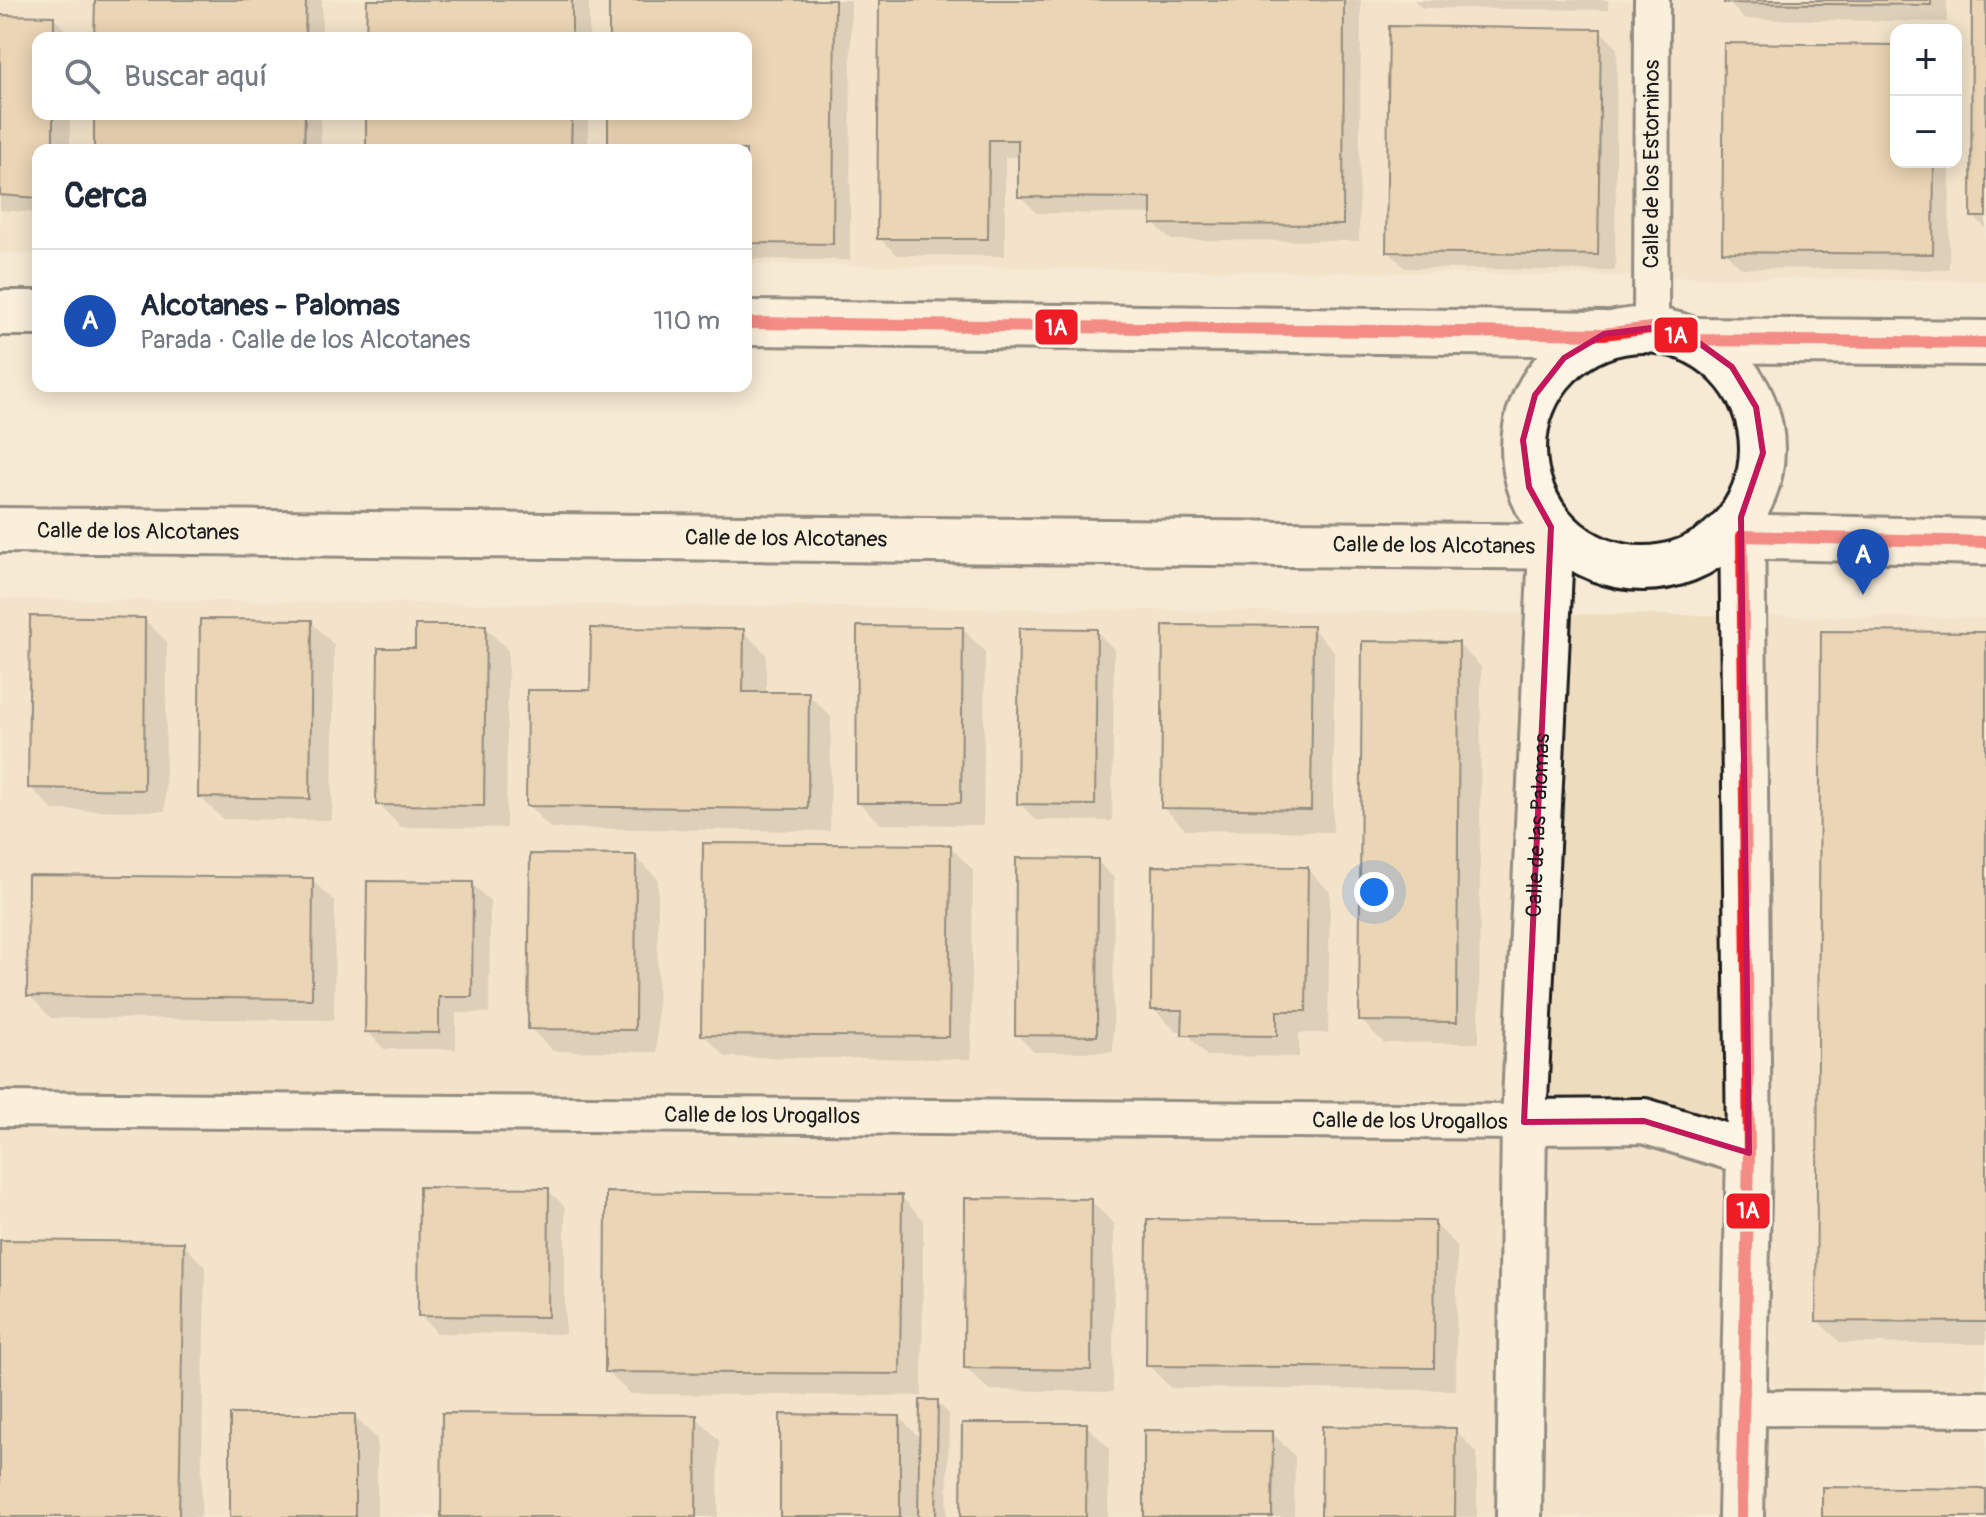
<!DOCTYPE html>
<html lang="es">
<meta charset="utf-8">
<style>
:root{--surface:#fff;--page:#f6f6f7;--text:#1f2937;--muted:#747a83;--line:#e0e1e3;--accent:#1f6fb2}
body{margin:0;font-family:Pangolin,sans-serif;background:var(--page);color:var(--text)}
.controls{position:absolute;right:24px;top:24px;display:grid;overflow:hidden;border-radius:16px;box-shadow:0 4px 20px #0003}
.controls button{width:72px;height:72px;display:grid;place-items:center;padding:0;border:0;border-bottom:2px solid var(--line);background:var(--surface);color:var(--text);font:40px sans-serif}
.you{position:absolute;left:1374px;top:892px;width:28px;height:28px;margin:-20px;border:6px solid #fff;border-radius:50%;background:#1a73e8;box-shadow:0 0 0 12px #1a73e833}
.badge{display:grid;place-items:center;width:52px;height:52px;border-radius:50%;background:var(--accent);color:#fff;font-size:26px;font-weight:700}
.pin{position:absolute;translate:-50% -66px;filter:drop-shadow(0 2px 4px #0008)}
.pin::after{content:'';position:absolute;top:42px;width:28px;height:24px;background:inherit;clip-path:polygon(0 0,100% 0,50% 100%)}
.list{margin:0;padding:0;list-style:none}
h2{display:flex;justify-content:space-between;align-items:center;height:104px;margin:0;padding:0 32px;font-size:34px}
h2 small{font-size:26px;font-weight:400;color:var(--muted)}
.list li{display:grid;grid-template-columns:52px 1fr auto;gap:24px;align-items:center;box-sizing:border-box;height:144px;padding:0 32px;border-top:2px solid var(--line)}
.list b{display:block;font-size:30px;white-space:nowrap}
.list p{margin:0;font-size:26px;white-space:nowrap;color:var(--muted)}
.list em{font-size:26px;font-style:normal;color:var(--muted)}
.icon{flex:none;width:44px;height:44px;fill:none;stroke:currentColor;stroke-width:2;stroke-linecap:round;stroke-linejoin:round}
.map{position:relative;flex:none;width:1986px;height:1517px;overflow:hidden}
.search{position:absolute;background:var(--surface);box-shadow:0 4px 20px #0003;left:32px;top:32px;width:720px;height:88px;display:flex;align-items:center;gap:20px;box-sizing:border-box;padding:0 28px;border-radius:16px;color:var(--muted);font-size:30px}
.panel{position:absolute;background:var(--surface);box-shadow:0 4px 20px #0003;left:32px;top:144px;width:720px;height:248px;border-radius:16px}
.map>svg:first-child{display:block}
.built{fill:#eedcbf;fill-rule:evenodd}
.shadow{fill:#0003}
.building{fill:#dcbc8f;stroke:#1c1c1c;stroke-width:2}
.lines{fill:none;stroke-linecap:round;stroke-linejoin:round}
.street-casing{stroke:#1c1c1c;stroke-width:40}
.secondary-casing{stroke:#1c1c1c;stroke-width:50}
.street{stroke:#fcf5e5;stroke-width:34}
.secondary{stroke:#fcf5e5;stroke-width:44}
.bus-1-casing{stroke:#fcf5e5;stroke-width:18}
.bus-1{stroke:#ee1c25;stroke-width:12}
.marked{fill:none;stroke:#c2185b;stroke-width:6;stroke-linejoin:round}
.labels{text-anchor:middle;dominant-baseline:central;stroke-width:6;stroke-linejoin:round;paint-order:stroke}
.street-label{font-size:22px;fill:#1c1c1c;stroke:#fcf5e5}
.line-badge{stroke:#fcf5e5;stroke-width:3}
.badge-label{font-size:22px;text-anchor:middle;font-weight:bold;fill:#fff}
</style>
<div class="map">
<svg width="1986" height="1517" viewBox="0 0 1986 1517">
<rect width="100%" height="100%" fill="#f6ead4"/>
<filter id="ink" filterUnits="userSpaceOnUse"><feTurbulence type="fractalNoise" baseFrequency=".0125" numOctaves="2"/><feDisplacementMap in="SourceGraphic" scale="16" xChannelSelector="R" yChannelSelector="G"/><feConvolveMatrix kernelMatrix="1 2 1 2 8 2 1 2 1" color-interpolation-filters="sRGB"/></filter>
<g filter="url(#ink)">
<g class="built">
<path d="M0,0H1986V281L746,264V150H38V254L0,253ZM1896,30H1956V162H1896ZM38,38H746V114H38Z"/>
<path d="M0,599L1986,618V1517H0Z"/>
</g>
<g class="shadow">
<path d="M97,0H322V38H96Z"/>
<path d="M369,0H589V38H368Z"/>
<path d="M611,0H851L850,260L746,259V150H610V114H746V38H611Z"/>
<path d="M881,0H1361L1359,241L1171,240L1153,223V214L1037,213L1020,196V157H1005V256L897,255L879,238Z"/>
<path d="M1414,0H1608V10L1422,8Z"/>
<path d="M1726,0H1947V22L1744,19Z"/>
<path d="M1974,0H1986V229L1973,216Z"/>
<path d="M0,17L53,18L71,35V38H38V114H70V150H38V213L0,210Z"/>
<path d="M1600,31L1617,48L1615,271L1405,268L1388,251Z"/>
<path d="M1896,47V162H1950L1949,270L1741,268L1724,251Z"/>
<rect x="96" y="114" width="225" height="36"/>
<rect x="368" y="114" width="220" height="36"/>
<path d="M145,620L167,642L165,811L53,810L30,787Z"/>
<path d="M311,622L334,645L332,820L223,819L200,797Z"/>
<path d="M486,628L508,650L506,828L401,827L378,804Z"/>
<path d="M1312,628L1334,651L1333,832L1186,830L1163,807Z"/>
<path d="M963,629L985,652L983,825L881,824L858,802Z"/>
<path d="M743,631L766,654V694H808L831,717L830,831L550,828L528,805L592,692Z"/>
<path d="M1096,631L1114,649L1112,821L1036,820L1019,803Z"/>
<path d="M1986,634V1344L1841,1343L1818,1321Z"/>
<path d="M1458,644L1481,667L1479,1043H1384L1361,1020Z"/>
<path d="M950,847L973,870L971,1059L726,1057L703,1034Z"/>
<path d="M635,857L658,879L657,1052L553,1051L530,1028Z"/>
<path d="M1097,861L1114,878L1113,1052H1034L1016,1034Z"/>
<path d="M1307,869L1330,892L1328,1033H1299V1057L1207,1056L1185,1031H1176L1153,1009Z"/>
<path d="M312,880L335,902L334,1020L51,1018L29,995Z"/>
<path d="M472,884L490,901L489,1013H456V1049H384L367,1031Z"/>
<path d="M548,1190L565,1207V1334L437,1333L420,1315Z"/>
<path d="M901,1197L923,1220L922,1396L630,1394L607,1371Z"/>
<path d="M1091,1201L1114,1224L1113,1392L989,1390L966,1368Z"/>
<path d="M1434,1223L1457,1246L1456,1390L1171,1388L1148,1365Z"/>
<path d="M0,1242L183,1244L205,1267L201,1517H0Z"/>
<path d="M937,1402L949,1414L947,1517H782L900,1418L921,1439Z"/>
<path d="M354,1416L377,1439V1517H232Z"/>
<path d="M696,1417L719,1440L718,1517H443Z"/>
<path d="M1086,1425L1109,1448L1108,1517H963Z"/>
<path d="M1455,1430L1477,1453V1517H1323Z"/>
<path d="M1272,1433L1295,1456L1294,1517H1146Z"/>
</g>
<g class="building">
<path d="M95,0H306L305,38H94Z"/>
<path d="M367,0H572V38H366Z"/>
<path d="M609,0H835L833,244L746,243V150H608V114H746V38H609Z"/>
<path d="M879,0H1344L1343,225L1151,224V198L1018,197V140H989L988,239H877Z"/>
<path d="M1724,0H1931V5L1724,3Z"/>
<path d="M1972,0H1986V217H1971Z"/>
<path d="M0,15L54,16V38H38V114H53V150H38V198L0,195Z"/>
<path d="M1389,26L1601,29L1598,255L1386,252Z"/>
<path d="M1724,43L1896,45V162H1934L1933,254L1722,252Z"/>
<path d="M94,114H305L304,150H94Z"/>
<path d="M366,114H572L571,150H366Z"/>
<path d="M30,616L145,618L144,790L28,788Z"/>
<path d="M200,619L312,620L310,799L198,797Z"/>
<path d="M415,625H486L484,806L376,805L378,648H415Z"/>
<path d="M1163,625L1313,626L1311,810L1161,808Z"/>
<path d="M857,626L963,627L961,803H856Z"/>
<path d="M591,628L744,629L743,692H809L808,809L526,806L527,690H590Z"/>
<path d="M1019,628L1097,629L1095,805L1017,804Z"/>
<path d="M1821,631L1986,632V1322L1816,1321Z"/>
<path d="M1362,641L1459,642L1457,1022L1359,1021Z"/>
<path d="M703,843L951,845L949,1037L701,1035Z"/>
<path d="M530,854L636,855L635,1030L528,1029Z"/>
<path d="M1016,858L1098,859L1097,1036L1015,1035Z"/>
<path d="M1152,866L1308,867L1306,1011H1277V1036L1182,1035L1183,1010H1151Z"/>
<path d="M28,875L313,878L312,999L27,996Z"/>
<path d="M367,881L473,882L472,997H439V1033L365,1032Z"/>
<path d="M419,1187L549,1188L548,1317L418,1316Z"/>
<path d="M606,1192L902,1195L900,1374L605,1372Z"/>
<path d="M965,1198L1092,1199L1091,1370L964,1368Z"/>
<path d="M1147,1219L1435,1221L1434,1368L1146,1366Z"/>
<path d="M0,1240L184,1242L179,1517H0Z"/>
<path d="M920,1400H938L936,1517H918Z"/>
<path d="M442,1413L697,1415L696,1517H441Z"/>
<rect x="230" y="1414" width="125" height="103"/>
<path d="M780,1414L900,1416V1517H780Z"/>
<path d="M962,1423H1087L1086,1517H961Z"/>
<path d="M1322,1426L1456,1428L1455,1517H1321Z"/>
<path d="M1144,1430L1273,1431L1272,1517H1144Z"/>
<path d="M1822,1487L1986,1489V1517H1822Z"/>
</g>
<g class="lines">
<g class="street-casing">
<g id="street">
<path id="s1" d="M1651,328L1652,0"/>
<path id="s2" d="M0,1109L1524,1122"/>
<path d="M1743,1408L1986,1409"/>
</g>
</g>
<g class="secondary-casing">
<g id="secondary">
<path d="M0,313H38"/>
<path d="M746,323L1604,334"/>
<circle cx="1643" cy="449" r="119"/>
<path d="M1695,340L1986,343"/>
<path id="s3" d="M0,530L1573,547"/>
<path d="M1726,536L1986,542"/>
<path d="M1524,1122L1644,1121L1749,1153"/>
<path id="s4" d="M1519,1517L1524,1122L1552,528"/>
<path d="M1741,1517L1749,1153L1742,516"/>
</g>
</g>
<use href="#street" class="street"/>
<use href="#secondary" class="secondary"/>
<g class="bus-1-casing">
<g id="bus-1">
<path d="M746,323L1604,334L1651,328L1695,340L1986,343"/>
<path d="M1741,1517L1749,1153L1742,536L1986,542"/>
</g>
</g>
<use href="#bus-1" class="bus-1"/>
</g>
</g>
<path d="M0 0H1986V1517H0ZM1651,328L1695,340L1732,367L1756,407L1763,453L1741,517L1749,1153L1644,1121L1524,1122L1551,527L1529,487L1523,440L1535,395L1564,358L1604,334Z" fill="#f6ead4" fill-opacity=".55" fill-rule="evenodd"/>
<path class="marked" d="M1651,328L1695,340L1732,367L1756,407L1763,453L1741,517L1749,1153L1644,1121L1524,1122L1551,527L1529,487L1523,440L1535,395L1564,358L1604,334Z"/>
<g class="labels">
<g class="street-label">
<text stroke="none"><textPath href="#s1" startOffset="164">Calle de los Estorninos</textPath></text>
<text stroke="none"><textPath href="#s3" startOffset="138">Calle de los Alcotanes</textPath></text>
<text stroke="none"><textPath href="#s3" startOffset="786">Calle de los Alcotanes</textPath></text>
<text stroke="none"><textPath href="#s3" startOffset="1434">Calle de los Alcotanes</textPath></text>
<text stroke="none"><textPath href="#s4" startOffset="692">Calle de las Palomas</textPath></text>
<text stroke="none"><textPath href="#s2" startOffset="762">Calle de los Urogallos</textPath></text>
<text stroke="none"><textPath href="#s2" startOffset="1410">Calle de los Urogallos</textPath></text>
</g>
</g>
<g class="line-badge">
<rect x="1034" y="308" width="45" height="38" rx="8" fill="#ee1c25"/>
<rect x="1653" y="316" width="46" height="38" rx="8" fill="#ee1c25"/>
<rect x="1725" y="1192" width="46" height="38" rx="8" fill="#ee1c25"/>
</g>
<g class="badge-label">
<text x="1056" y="335">1A</text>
<text x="1676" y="343">1A</text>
<text x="1748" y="1218">1A</text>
</g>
</svg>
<div class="controls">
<button>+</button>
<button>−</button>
</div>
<div class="you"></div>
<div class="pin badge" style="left:1863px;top:595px;background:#1a4fb4">A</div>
<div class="search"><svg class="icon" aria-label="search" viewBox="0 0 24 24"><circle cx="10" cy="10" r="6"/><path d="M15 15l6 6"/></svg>Buscar aquí</div>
<section class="panel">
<h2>Cerca<small></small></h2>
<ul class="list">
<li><span class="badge" style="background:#1a4fb4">A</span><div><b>Alcotanes - Palomas</b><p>Parada · Calle de los Alcotanes</p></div><em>110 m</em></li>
</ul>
</section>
</div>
